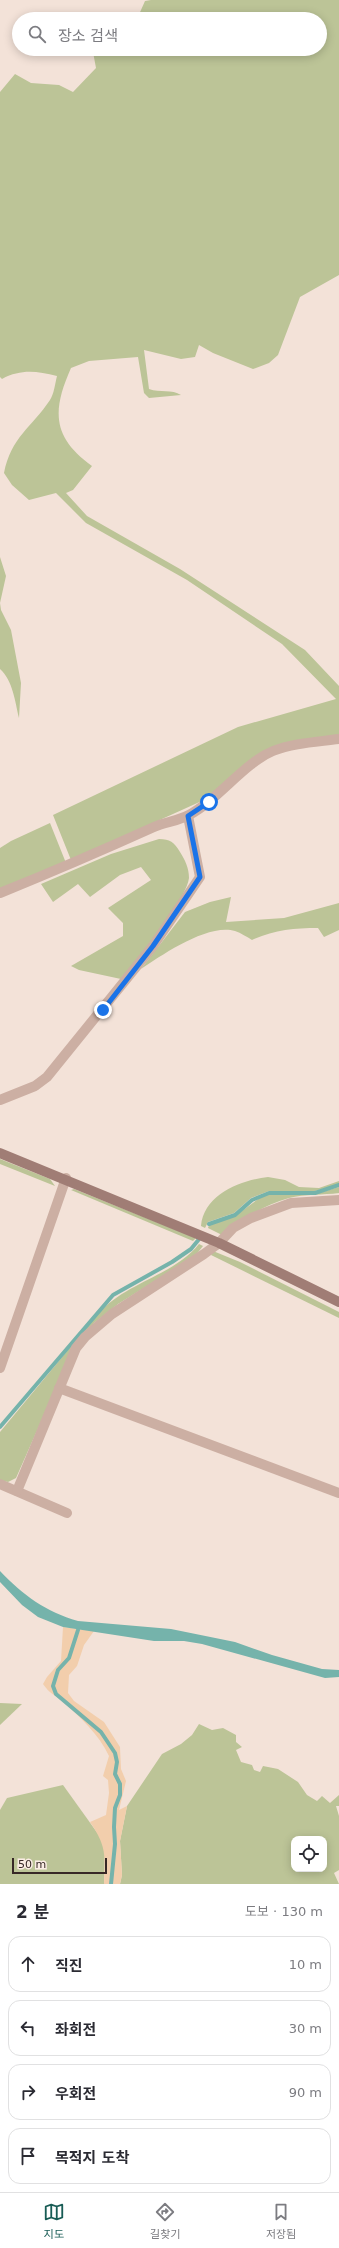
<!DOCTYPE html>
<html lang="ko">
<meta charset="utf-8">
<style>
:root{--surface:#fff;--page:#f2f2f3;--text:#2b2b33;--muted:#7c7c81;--line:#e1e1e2;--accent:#185c55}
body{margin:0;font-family:"DejaVu Sans","Noto Sans KR",sans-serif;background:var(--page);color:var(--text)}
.controls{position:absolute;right:12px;bottom:12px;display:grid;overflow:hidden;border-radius:8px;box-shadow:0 2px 10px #0003}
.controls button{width:36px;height:36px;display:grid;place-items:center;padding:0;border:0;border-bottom:1px solid var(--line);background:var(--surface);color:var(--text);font:20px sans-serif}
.scale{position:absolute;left:12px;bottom:10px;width:95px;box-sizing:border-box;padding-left:4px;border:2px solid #372826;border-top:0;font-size:11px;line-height:14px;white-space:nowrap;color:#372826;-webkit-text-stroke:3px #fbede5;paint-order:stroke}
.stop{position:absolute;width:12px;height:12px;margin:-9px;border:3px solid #1a73e8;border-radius:50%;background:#fff}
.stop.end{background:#1a73e8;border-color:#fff;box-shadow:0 1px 4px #0008}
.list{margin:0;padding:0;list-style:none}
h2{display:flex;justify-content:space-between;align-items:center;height:52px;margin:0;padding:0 16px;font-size:17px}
h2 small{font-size:13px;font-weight:400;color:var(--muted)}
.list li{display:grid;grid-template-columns:26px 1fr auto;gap:12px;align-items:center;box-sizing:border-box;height:56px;margin:0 8px 8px;padding:0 8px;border:1px solid var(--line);border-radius:12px}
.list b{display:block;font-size:15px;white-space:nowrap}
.list em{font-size:13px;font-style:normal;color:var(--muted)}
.icon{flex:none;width:22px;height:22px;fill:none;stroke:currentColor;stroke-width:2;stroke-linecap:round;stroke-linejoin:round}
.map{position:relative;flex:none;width:339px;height:1884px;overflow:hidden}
.search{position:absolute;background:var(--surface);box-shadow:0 2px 10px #0003;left:12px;right:12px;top:12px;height:44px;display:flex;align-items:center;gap:10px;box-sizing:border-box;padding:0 14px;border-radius:22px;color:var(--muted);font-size:15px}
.sheet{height:308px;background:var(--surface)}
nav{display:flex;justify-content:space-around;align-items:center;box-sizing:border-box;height:56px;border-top:1px solid var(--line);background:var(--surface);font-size:11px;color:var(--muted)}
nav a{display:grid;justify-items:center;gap:2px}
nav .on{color:var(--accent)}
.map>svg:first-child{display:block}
.green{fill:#bcc497;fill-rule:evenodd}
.sand{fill:#f2ceac}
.water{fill:#75b3ab}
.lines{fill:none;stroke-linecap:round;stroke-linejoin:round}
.stream{stroke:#75b3ab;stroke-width:4}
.street{stroke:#ccafa3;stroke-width:10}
.secondary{stroke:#a07d75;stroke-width:10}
.route{stroke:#1a73e8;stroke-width:5}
</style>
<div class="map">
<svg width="339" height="1884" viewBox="0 0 339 1884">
<rect width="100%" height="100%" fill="#f3e2d8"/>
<g class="green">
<path d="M151,0H339V275L300,297L278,355L269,363L253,369L213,353L199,345L195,357L181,359L144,350L149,389C160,393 172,389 181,395L149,398L144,393L138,357L89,361L71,368C52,411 52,437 92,466L73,490L66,493L87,516L180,569L305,650L339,686V735L286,744L204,800L71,860L53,815L238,727L336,699L282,644L187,580L86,523L56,493L29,500L12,485L4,473C11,437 32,427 50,400C54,394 55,384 57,376C36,371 21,369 2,379L0,377V92L15,74L31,83L59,85L73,92L96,68L93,52C101,45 110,51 118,55L127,49H320V19H137L145,1Z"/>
<path d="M0,557L6,576L0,603L1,610L11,630L21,683L19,718C15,701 13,681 0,669Z"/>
<path d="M50,823L66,863L0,890V848L11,841Z"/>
<path d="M159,839C170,839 174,842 180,852C185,860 189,868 189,878C187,898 144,949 131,968L121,979L79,970L71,966L123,936V923L108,908L151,880L141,867L120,875L90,897L78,884L53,902L41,884L111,854Z"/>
<path d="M231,897L226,922L284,918L339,903V930L324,937L318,928C294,928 274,930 252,940C247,937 241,933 235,931C208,923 162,955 141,969L185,912L210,902Z"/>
<path d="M0,1159L50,1179L55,1186L0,1164Z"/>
<path d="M268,1177L285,1180L299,1187L319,1188L339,1181V1184L315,1191H269L251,1198L234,1213L208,1222L205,1228L201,1226C204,1194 241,1180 268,1177Z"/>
<path d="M339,1187V1193C323,1195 305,1194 289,1198C263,1205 243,1219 222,1235L208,1228L209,1225L235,1216L261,1197L269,1194H316Z"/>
<path d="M74,1189L196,1238L193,1241L71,1190Z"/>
<path d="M199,1244L203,1246L195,1256L118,1304L94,1323L55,1390L16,1478L8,1482L0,1480V1432L98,1314C126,1282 173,1276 199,1244Z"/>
<path d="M213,1251L240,1262L339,1312V1318L211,1255Z"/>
<path d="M0,1703L22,1704L0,1725Z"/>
<path d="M199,1724L212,1730L223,1728L236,1735V1742L242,1747L236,1750L241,1762L252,1765L254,1770L260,1772L263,1766L278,1769L298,1782L307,1795L317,1801L322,1796L330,1803L339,1795V1806H336L339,1816V1870L334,1873L339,1884H120L122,1875L120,1841L127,1806L162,1754L181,1744L192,1735ZM294,1839H324V1869H294Z"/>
<path d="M63,1785L101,1838L105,1852L104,1884H0V1810L7,1798Z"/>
</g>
<path class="sand" d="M63,1627L94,1631L84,1645L77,1666L69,1675L68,1693L74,1701L104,1722L120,1747L121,1769L126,1781L119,1810L127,1806L120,1841L122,1875L120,1884H104C105,1855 107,1847 90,1822L106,1815L109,1793L108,1780L103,1776L109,1756C99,1734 79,1716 62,1701C54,1694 50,1694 43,1684L47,1677L61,1661Z"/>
<path class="water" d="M0,1571C23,1595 46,1612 78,1621L171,1629L235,1642L272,1655L322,1669L339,1670V1677L325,1678L202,1644L184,1641H154L63,1627L38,1617L22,1605L0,1582Z"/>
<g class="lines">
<g class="stream">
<path d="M209,1224L235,1215L252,1200L269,1193H315L339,1185"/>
<path d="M0,1427L113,1295L172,1262L191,1249L200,1238"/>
<path d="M78,1630L69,1658L58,1670L53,1686L56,1694L101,1732L115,1753L117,1762L115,1774L120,1784V1795L115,1808L114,1827L115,1844L111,1884"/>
</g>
<g class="street">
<path d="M0,893C52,872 103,850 154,827C165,822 178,821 189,815C218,800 244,763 273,751C293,743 317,742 339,739"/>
<path d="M0,1100L35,1086L47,1077L153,946L200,877L188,816"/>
<path d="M0,1368L66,1178"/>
<path d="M59,1388L339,1493"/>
<path d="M0,1484L67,1513"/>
<path d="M17,1491L76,1348L85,1337L112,1314L204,1254L219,1243L233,1228L251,1218L291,1203L339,1200"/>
</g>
<path class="secondary" d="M0,1153L219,1243L339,1302"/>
</g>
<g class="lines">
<path class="route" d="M103,1010L153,946L200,877L188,816L209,802"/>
</g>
</svg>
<div class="controls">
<button><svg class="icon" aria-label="locate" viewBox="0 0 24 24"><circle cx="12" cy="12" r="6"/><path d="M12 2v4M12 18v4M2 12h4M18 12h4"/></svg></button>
</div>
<div class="scale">50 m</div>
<div class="stop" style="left:209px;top:802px"></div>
<div class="stop end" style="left:103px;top:1010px"></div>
<div class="search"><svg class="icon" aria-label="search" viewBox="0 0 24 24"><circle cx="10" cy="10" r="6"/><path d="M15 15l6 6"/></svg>장소 검색</div>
</div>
<section class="sheet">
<h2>2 분<small>도보 · 130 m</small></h2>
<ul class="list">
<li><svg class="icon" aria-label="ahead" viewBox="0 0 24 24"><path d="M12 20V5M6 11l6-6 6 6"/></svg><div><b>직진</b></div><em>10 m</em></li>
<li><svg class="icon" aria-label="left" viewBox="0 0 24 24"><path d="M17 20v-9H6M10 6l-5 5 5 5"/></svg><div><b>좌회전</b></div><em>30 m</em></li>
<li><svg class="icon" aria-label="right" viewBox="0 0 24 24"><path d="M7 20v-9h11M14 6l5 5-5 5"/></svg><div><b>우회전</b></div><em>90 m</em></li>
<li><svg class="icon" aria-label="arrive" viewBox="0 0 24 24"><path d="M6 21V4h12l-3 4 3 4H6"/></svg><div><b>목적지 도착</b></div></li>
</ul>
</section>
<nav>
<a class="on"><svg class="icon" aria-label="map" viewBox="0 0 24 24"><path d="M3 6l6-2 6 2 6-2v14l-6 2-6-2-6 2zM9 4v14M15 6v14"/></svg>지도</a>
<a><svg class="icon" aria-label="directions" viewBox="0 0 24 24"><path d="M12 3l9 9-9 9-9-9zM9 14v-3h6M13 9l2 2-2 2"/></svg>길찾기</a>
<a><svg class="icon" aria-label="saved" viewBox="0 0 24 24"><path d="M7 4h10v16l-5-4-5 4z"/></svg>저장됨</a>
</nav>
